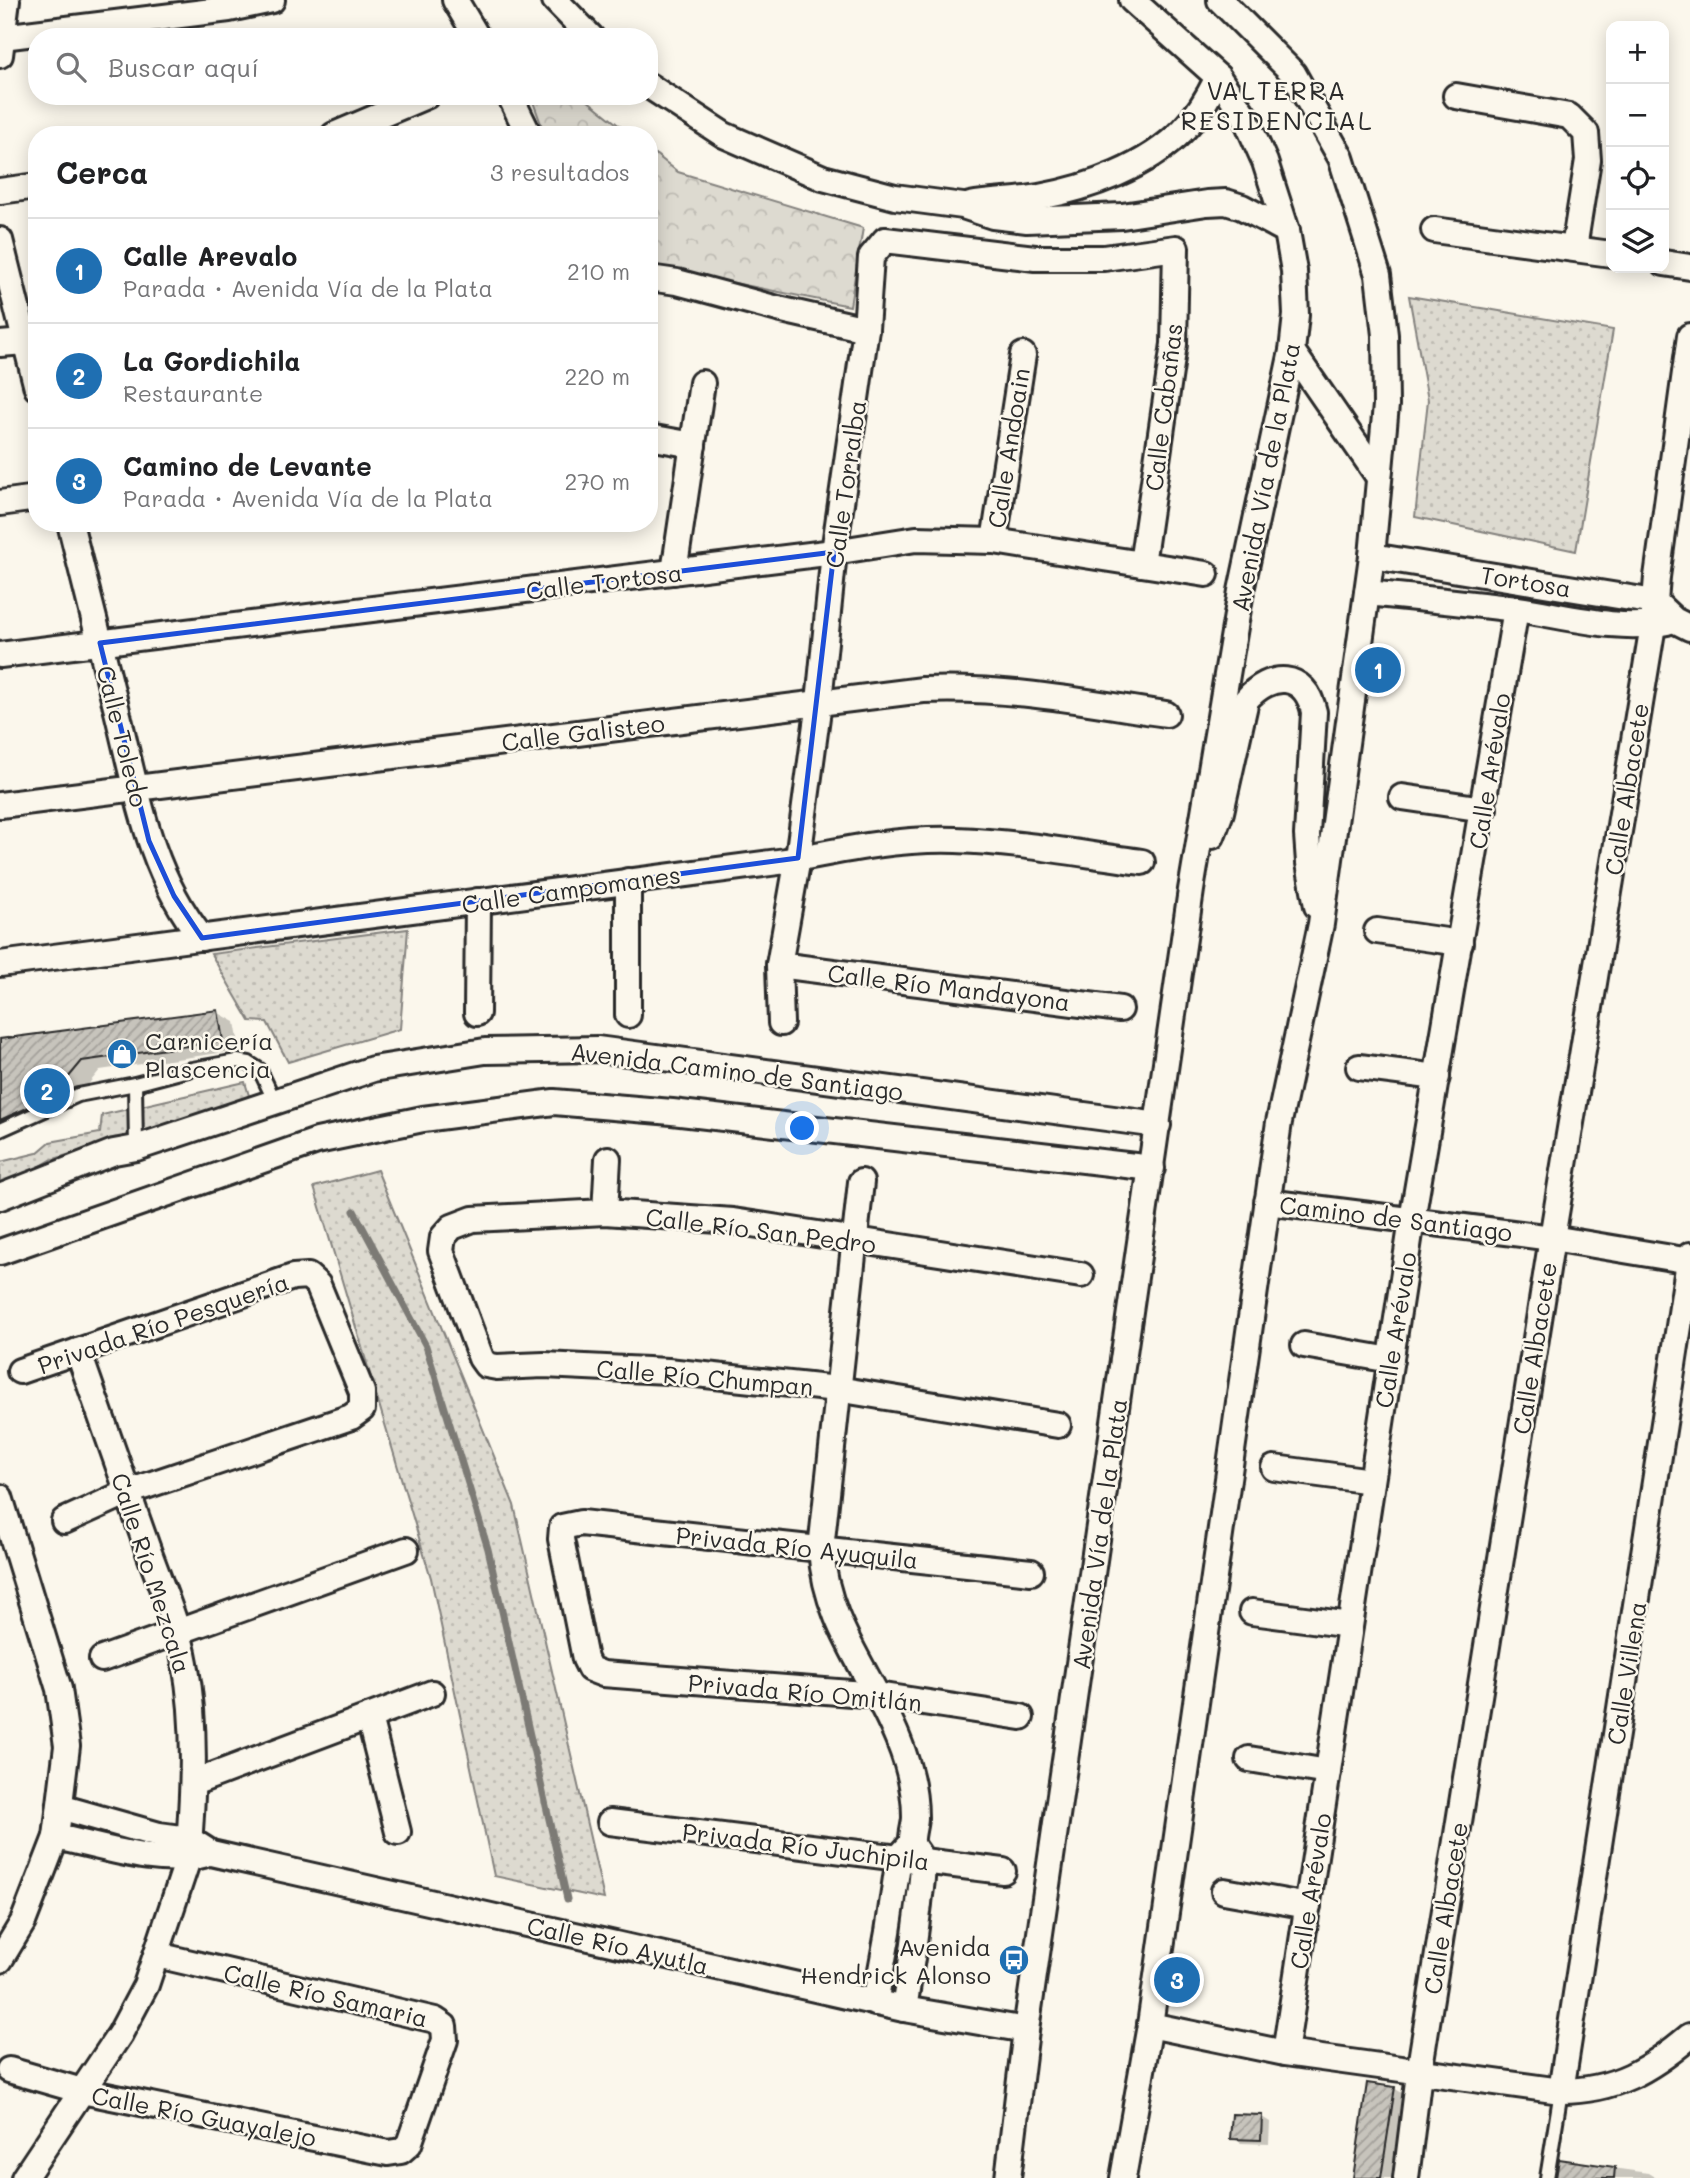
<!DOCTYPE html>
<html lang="es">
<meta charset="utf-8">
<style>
:root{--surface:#fff;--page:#f6f6f6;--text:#202124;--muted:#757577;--line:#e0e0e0;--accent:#1f6fb2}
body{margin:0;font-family:Mali,sans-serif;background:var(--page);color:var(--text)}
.controls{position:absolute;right:21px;top:21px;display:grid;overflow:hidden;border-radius:14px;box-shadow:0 4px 18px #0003}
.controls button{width:63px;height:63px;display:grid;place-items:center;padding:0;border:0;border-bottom:2px solid var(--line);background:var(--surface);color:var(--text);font:35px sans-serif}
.you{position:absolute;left:803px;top:1129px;width:24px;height:24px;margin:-18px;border:5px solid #fff;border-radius:50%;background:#1a73e8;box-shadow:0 0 0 10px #1a73e833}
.badge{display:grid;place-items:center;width:46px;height:46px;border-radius:50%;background:var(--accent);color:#fff;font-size:23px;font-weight:700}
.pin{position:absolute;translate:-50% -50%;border:4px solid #fff;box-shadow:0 2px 7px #0006}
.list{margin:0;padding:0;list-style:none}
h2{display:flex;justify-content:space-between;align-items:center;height:91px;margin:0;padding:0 28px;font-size:30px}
h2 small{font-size:23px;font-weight:400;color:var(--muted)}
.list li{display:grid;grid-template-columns:46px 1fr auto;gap:21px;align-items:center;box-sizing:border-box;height:105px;padding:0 28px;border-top:2px solid var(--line)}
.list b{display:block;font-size:26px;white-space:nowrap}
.list p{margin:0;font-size:23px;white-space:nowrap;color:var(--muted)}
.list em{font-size:23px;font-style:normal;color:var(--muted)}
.icon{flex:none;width:38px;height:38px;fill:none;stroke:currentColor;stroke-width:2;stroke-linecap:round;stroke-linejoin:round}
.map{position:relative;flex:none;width:1690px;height:2178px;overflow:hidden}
.search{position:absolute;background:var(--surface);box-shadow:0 4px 18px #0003;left:28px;top:28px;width:630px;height:77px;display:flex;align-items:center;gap:18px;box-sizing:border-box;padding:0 24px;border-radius:28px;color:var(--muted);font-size:26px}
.panel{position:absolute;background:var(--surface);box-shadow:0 4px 18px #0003;left:28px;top:126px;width:630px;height:406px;border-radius:28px}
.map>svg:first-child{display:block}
.grass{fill:url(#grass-dots);stroke:#84827e;stroke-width:2}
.park{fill:url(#park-crowns);stroke:#84827e;stroke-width:2}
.shadow{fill:#0003}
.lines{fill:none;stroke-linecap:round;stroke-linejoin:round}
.stream{stroke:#7b7a75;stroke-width:7}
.building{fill:url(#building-hatch);stroke:#2b2b2b;stroke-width:2}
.lane-casing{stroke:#2b2b2b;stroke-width:18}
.street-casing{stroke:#2b2b2b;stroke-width:30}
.lane{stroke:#fbf7ec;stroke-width:12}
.street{stroke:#fbf7ec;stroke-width:24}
.marked{fill:none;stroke:#1d4ed8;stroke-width:5;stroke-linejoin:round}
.labels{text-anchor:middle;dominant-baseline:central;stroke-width:5;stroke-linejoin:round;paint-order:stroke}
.street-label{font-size:24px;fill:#2b2b2b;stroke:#fbf7ec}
.poi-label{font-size:24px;fill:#2b2b2b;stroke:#fbf7ec;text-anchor:start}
.neighbourhood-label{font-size:26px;letter-spacing:2px;fill:#2b2b2b;stroke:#fbf7ec}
</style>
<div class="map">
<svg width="1690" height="2178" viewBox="0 0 1690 2178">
<defs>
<pattern id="grass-dots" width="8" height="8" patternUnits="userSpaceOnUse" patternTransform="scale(1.75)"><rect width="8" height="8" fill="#dddad0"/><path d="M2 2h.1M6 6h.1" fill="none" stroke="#bebbb3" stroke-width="1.8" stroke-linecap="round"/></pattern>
<pattern id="park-crowns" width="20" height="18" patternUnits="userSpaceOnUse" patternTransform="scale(1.75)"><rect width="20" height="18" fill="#dddad0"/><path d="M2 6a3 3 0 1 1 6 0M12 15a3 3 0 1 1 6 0" fill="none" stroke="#bebbb3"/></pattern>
<pattern id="building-hatch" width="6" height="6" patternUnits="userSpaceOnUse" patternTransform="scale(1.75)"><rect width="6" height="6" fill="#c7c4bc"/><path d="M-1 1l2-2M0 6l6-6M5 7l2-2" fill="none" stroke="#a29f99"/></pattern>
</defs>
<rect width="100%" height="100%" fill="#fbf7ec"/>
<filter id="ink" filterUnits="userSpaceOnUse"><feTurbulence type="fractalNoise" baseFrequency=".0143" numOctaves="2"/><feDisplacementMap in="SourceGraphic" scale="14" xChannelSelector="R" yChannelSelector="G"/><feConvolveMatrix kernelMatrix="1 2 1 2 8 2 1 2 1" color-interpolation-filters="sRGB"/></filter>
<g filter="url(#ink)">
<g class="grass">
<path d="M1409,296L1613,330L1576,551L1415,517L1428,400Z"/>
<path d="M408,929L400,1029L288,1062L267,1022L250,1021L211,954Z"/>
<path d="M245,1082L250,1099L51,1160L12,1183L0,1184V1162L37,1153L50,1142L100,1133L102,1115Z"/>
<path d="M377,1170L514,1505L604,1899L494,1876L431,1578L314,1187Z"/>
</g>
<g class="park">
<path d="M531,96H582L631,135H545Z"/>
<path d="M649,149L678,172L863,228L850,306L649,266Z"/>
</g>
<g class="shadow">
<path d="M217,1012L235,1022L240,1050L100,1070L72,1104L60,1103L54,1114L8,1134L0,1129V1040Z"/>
<path d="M1394,2088L1410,2098L1398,2178H1354Z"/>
<path d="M1262,2117L1270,2122L1269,2144L1241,2143L1232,2138Z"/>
<path d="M1560,2161L1649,2173L1657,2178H1558Z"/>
</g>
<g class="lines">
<path class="stream" d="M354,1211L426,1346L488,1549L567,1899"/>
</g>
<g class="building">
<path d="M218,1010L223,1041L82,1061L54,1095L42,1094L36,1104L0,1120V1039Z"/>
<path d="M1367,2083L1395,2087L1381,2178H1353Z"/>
<path d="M1232,2114L1262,2115L1261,2140L1230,2139Z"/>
<path d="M1559,2159L1615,2167L1614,2178H1556Z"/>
</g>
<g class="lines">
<g class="lane-casing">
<g id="lane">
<path d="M135,1084L136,1148"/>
<path d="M0,1130L78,1095L135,1084L192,1069L237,1061L249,1063L260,1070L274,1100"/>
<path d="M1547,2178L1561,2091"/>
</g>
</g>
<g class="street-casing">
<g id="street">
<path d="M455,0L477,37"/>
<path d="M555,0L591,37"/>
<path d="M2,37L229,9L272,0"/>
<path d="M0,55L7,0"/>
<path d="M649,86L724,135L823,178L895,197L963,206L993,216L1027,220L1122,216L1207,203L1226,202L1242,207L1287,231"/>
<path d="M510,96L529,135"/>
<path d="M1456,96L1569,116L1586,133L1588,160L1574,248"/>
<path d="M334,135L426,96"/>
<path d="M0,191L37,186"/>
<path d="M970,205C993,201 1017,201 1039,197C1089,188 1147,167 1183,130C1198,115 1209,96 1218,77"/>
<path d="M1434,230L1611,254"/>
<path d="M0,240L37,388"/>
<path d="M1664,263L1690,267"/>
<path d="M649,278L677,282L778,309L866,329"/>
<path d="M0,344L37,341"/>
<path d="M1292,351L1378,476"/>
<path d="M649,437L693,445"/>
<path d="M0,503L37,498"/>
<path d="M70,523C86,587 102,651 118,715C137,793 150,874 202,938"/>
<path d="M994,541L1023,355"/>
<path d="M1372,556L1655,602L1674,620L1690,628"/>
<path d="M674,572L702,383"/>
<path d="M1367,593C1417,598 1467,603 1517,609C1566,616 1618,632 1667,622"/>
<path d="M0,655L834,552L916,539L994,541L1206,574"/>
<path d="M1402,797L1484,809"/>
<path d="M0,805L923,690C1004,686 1085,702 1166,714"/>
<path d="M1212,836L1221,812L1246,700C1270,672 1305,671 1314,712L1307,835L1309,863L1317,906"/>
<path d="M1377,931L1460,943"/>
<path d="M0,964L786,861C842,850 899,838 956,840C1018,842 1081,854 1142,862"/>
<path d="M779,965L1120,1009"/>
<path d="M477,1013L478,901"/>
<path d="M628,1015V881"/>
<path d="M781,1023L779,965L798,858L819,702L834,552L866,329L871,257L885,240L1035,258H1104L1176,248L1174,344L1142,564"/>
<path d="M1359,1067L1437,1077"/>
<path d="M861,1182L821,1549C826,1626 871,1672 898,1739C908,1763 915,1791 915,1817C915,1825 911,1835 912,1843C914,1850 921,1855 922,1862C924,1875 920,1891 919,1904C915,1939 910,1974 904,2009"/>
<path d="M0,1197L114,1152L136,1148L373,1069L485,1051L597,1049L1158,1125"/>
<path d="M1267,1202L1552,1238L1690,1261"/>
<path d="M605,1212L608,1159"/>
<path d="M0,1252L317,1141L423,1119L554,1102L672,1112L1152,1168"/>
<path d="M1304,1345L1391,1360"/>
<path d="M20,1371L293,1277L308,1276L318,1285L362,1392V1409L351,1417L128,1492L64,1521"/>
<path d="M1058,1425L837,1389L668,1371L544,1365L497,1367L486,1365L481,1358L441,1251L443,1237L452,1227L473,1219L605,1212L733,1221L1081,1275"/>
<path d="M1274,1468L1372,1481"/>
<path d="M0,1497L59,1689L67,1746L56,1837L23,1922L0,1960"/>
<path d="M1252,1612L1350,1625"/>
<path d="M102,1659L406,1550"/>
<path d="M369,1717L398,1832"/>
<path d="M1021,1717L877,1695L603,1674L590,1669L585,1659L561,1539L562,1527L581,1523L1031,1572"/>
<path d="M1249,1759L1328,1772"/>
<path d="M193,1783L432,1693"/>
<path d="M60,1807L159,1835L189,1839L211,1853L904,2009L1026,2030"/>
<path d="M610,1822L1003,1871"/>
<path d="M56,1837C100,1846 160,1867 203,1855"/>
<path d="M1224,1891L1308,1906"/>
<path d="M875,2003L888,1932L899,1857L909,1846"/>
<path d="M1150,2025L1285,2053L1561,2091C1614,2091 1650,2070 1690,2036"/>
<path d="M1285,2053L1412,1220L1516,609"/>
<path d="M9,2070L82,2091L388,2153L401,2151L409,2144L445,2040L444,2026L435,2020L157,1955"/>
<path d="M1561,2091L1690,1255"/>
<path d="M24,2178L120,2034L146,1985L188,1859C193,1794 197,1727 185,1663C178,1623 160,1584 147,1547C124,1481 101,1416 78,1351"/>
<path d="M1008,2178L1026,2030L1191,890L1241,591L1292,351L1296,315L1294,271L1287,231L1265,162L1244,115L1218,77L1132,0"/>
<path d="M1123,2178L1150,2025L1279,1122L1321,924L1372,556L1386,405L1385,335L1378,275L1341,158L1293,73L1220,0"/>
<path d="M1406,2178L1419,2073L1552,1238L1653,625L1657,577L1690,336"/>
</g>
</g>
<use href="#lane" class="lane"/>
<use href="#street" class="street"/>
</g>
</g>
<path class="marked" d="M834,552L798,858L202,938L174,896L149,841L100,643Z"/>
<defs>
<g id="shop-disc" transform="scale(1.575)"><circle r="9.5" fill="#1f6fb2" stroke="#fbf7ec"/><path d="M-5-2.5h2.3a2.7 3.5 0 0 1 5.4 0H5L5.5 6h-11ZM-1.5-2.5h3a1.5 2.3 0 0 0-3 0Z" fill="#fff"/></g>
<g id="bus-disc" transform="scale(1.575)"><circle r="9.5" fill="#1f6fb2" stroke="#fbf7ec"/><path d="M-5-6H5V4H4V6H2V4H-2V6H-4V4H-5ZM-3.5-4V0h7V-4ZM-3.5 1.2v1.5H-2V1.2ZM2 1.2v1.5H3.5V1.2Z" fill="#fff"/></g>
</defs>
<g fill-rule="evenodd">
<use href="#shop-disc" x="122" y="1054"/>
<use href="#bus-disc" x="1014" y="1960"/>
</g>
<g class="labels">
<g class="street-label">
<text transform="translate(1163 407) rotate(-83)">Calle Cabañas</text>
<text transform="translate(1008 448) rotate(-81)">Calle Andoain</text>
<text transform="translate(1265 477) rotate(-79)">Avenida Vía de la Plata</text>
<text transform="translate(845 484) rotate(-82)">Calle Torralba</text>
<text transform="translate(604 581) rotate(-7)">Calle Tortosa</text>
<text transform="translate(1526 581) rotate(9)">Tortosa</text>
<text transform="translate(583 732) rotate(-7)">Calle Galisteo</text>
<text transform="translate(123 736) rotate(76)">Calle Toledo</text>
<text transform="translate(1489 771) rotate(-81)">Calle Arévalo</text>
<text transform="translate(1626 789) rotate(-81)">Calle Albacete</text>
<text transform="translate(571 889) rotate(-8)">Calle Campomanes</text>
<text transform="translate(949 987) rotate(7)">Calle Río Mandayona</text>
<text transform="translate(737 1071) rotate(7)">Avenida Camino de Santiago</text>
<text transform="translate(1396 1218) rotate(7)">Camino de Santiago</text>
<text transform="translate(761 1230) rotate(7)">Calle Río San Pedro</text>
<text transform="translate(163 1323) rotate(-19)">Privada Río Pesquería</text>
<text transform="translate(1395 1330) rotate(-81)">Calle Arévalo</text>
<text transform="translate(1534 1348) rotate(-81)">Calle Albacete</text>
<text transform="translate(705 1377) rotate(5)">Calle Río Chumpan</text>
<text transform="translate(1099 1534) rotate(-82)">Avenida Vía de la Plata</text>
<text transform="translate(797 1547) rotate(6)">Privada Río Ayuquila</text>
<text transform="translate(152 1573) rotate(72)">Calle Río Mezcala</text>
<text transform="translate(1626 1673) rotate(-81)">Calle Villena</text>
<text transform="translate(805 1692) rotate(5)">Privada Río Omitlán</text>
<text transform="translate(806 1846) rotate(7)">Privada Río Juchipila</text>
<text transform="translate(1310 1891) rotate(-81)">Calle Arévalo</text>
<text transform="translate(1445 1908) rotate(-81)">Calle Albacete</text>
<text transform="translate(618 1945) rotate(13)">Calle Río Ayutla</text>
<text transform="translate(326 1995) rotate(13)">Calle Río Samaria</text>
<text transform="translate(204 2116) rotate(11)">Calle Río Guayalejo</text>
</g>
<g class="poi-label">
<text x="145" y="1040">Carnicería<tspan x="145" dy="28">Plascencia</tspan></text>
<text x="991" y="1946" text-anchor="end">Avenida<tspan x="991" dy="28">Hendrick Alonso</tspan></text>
</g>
<g class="neighbourhood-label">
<text x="1277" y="90">VALTERRA<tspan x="1277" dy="30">RESIDENCIAL</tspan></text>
</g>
</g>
</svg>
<div class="controls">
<button>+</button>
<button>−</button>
<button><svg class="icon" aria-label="locate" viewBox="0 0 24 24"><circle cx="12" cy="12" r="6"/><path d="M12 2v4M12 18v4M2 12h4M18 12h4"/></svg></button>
<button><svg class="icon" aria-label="layers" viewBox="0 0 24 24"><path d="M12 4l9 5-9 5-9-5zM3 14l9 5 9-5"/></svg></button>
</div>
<div class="you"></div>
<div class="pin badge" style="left:1378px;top:670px">1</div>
<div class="pin badge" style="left:47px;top:1091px">2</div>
<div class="pin badge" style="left:1177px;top:1980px">3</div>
<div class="search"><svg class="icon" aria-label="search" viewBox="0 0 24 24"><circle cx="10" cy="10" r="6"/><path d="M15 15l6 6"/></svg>Buscar aquí</div>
<section class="panel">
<h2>Cerca<small>3 resultados</small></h2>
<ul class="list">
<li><span class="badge">1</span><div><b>Calle Arevalo</b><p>Parada · Avenida Vía de la Plata</p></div><em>210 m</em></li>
<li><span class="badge">2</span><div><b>La Gordichila</b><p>Restaurante</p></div><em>220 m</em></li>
<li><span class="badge">3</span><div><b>Camino de Levante</b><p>Parada · Avenida Vía de la Plata</p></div><em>270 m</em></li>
</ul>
</section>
</div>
